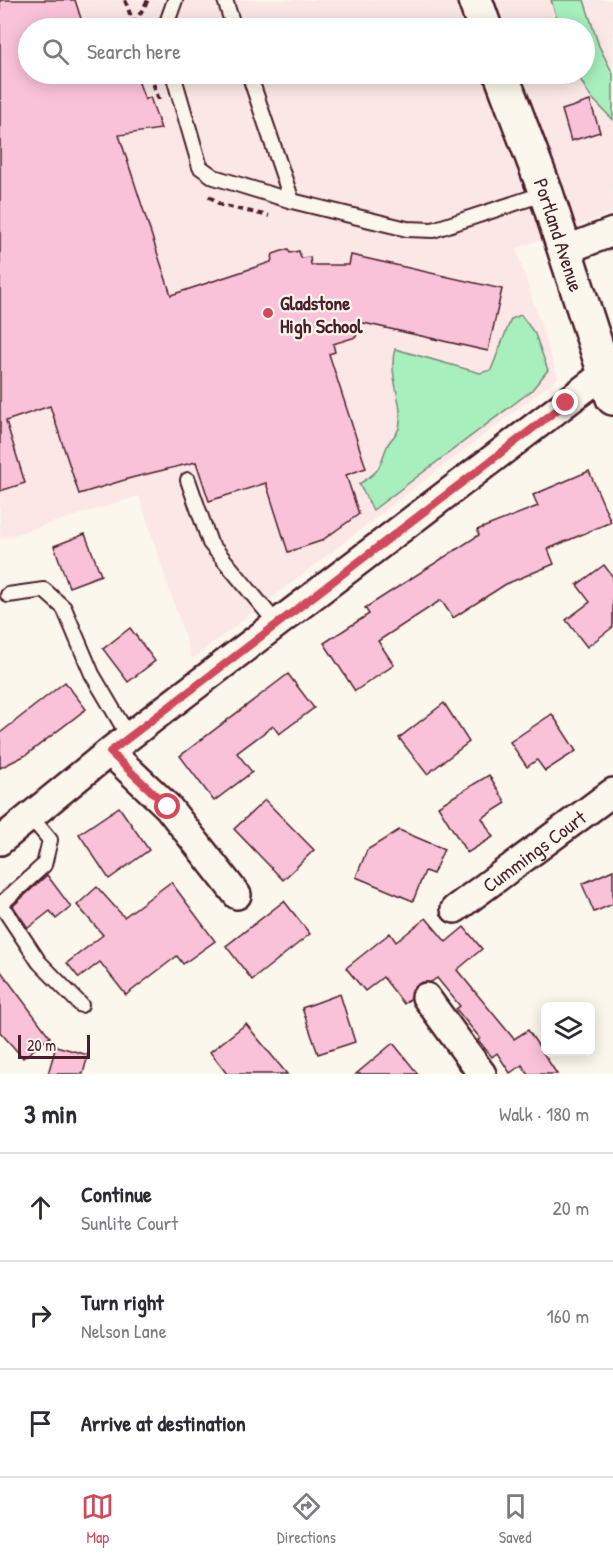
<!DOCTYPE html>
<meta charset="utf-8">
<style>
:root{--surface:#fff;--page:#f7f7f7;--text:#2b2b33;--muted:#7c7c81;--line:#e1e1e2;--accent:#d1495b}
body{margin:0;font-family:"Patrick Hand",sans-serif;background:var(--page);color:var(--text)}
.controls{position:absolute;right:18px;bottom:18px;display:grid;overflow:hidden;border-radius:9px;box-shadow:0 3px 15px #0003}
.controls button{width:54px;height:54px;display:grid;place-items:center;padding:0;border:0;border-bottom:2px solid var(--line);background:var(--surface);color:var(--text);font:30px sans-serif}
.scale{position:absolute;left:18px;bottom:15px;width:72px;box-sizing:border-box;padding-left:6px;border:3px solid #4a1f2b;border-top:0;font-size:16px;line-height:21px;white-space:nowrap;color:#4a1f2b;-webkit-text-stroke:4px #fbf7ec;paint-order:stroke}
.stop{position:absolute;width:18px;height:18px;margin:-14px;border:4px solid #d1495b;border-radius:50%;background:#fff}
.stop.end{background:#d1495b;border-color:#fff;box-shadow:0 2px 6px #0008}
.list{margin:0;padding:0;list-style:none}
h2{display:flex;justify-content:space-between;align-items:center;height:78px;margin:0;padding:0 24px;font-size:26px}
h2 small{font-size:20px;font-weight:400;color:var(--muted)}
.list li{display:grid;grid-template-columns:39px 1fr auto;gap:18px;align-items:center;box-sizing:border-box;height:108px;padding:0 24px;border-top:2px solid var(--line)}
.list b{display:block;font-size:22px;white-space:nowrap}
.list p{margin:0;font-size:20px;white-space:nowrap;color:var(--muted)}
.list em{font-size:20px;font-style:normal;color:var(--muted)}
.icon{flex:none;width:33px;height:33px;fill:none;stroke:currentColor;stroke-width:2;stroke-linecap:round;stroke-linejoin:round}
.map{position:relative;flex:none;width:613px;height:1074px;overflow:hidden}
.search{position:absolute;background:var(--surface);box-shadow:0 3px 15px #0003;left:18px;right:18px;top:18px;height:66px;display:flex;align-items:center;gap:15px;box-sizing:border-box;padding:0 21px;border-radius:33px;color:var(--muted);font-size:22px}
.sheet{height:402px;background:var(--surface)}
nav{display:flex;justify-content:space-around;align-items:center;box-sizing:border-box;height:84px;border-top:2px solid var(--line);background:var(--surface);font-size:16px;color:var(--muted)}
nav a{display:grid;justify-items:center;gap:3px}
nav .on{color:var(--accent)}
.map>svg:first-child{display:block}
.built{fill:#fbe7e6;fill-rule:evenodd}
.green{fill:#a7efbd;stroke:#788774;stroke-width:1.5}
.building{fill:#fac2d8;stroke:#4a1f2b;stroke-width:1.5}
.lines{fill:none;stroke-linecap:round;stroke-linejoin:round}
.service-casing{stroke:#4a1f2b;stroke-width:18}
.minor-casing{stroke:#4a1f2b;stroke-width:32}
.tertiary-casing{stroke:#4a1f2b;stroke-width:38}
.path{stroke:#4a1f2b;stroke-width:4;stroke-dasharray:6 4.5;stroke-linecap:butt}
.service{stroke:#fbf7ec;stroke-width:14}
.minor{stroke:#fbf7ec;stroke-width:27}
.tertiary{stroke:#fbf7ec;stroke-width:33}
.route{stroke:#d1495b;stroke-width:8}
.poi-dot{fill:#d1495b;stroke:#fbf7ec;stroke-width:2}
.labels{text-anchor:middle;dominant-baseline:central;stroke-width:4.5;stroke-linejoin:round;paint-order:stroke}
.street-label{font-size:20px;fill:#4a1f2b;stroke:#fbf7ec}
.poi-label{font-size:20px;font-weight:bold;fill:#4a1f2b;stroke:#fbf7ec;text-anchor:start}
</style>
<div class="map">
<svg width="613" height="1074" viewBox="0 0 613 1074">
<rect width="100%" height="100%" fill="#fbf7ec"/>
<filter id="ink" filterUnits="userSpaceOnUse"><feTurbulence type="fractalNoise" baseFrequency=".0167" numOctaves="2"/><feDisplacementMap in="SourceGraphic" scale="12" xChannelSelector="R" yChannelSelector="G"/><feConvolveMatrix kernelMatrix="1 2 1 2 8 2 1 2 1" color-interpolation-filters="sRGB"/></filter>
<g filter="url(#ink)">
<path class="built" d="M0,0H613V213L516,249L558,378L192,659L139,496L0,539ZM28,28H584V74H28Z"/>
<g class="green">
<path d="M551,0H584L599,46L613,74V120L590,96L577,74H584V28H560Z"/>
<path d="M521,315L535,334L548,370L531,391L373,510L359,484C383,469 378,468 388,444C391,439 397,434 399,428C405,404 387,376 395,349L480,373L491,370L511,319Z"/>
</g>
<g class="building">
<path d="M0,0H75L84,28H28V74H136L145,100L150,97L161,129L119,135L171,295L271,262L273,254L288,249L290,253L299,251L301,258L310,257L311,265H349L351,255L502,289L488,351L359,322L356,337L333,344L335,352L329,354L366,468L346,475L359,514L321,541L288,552L266,483L209,501L196,462L131,478L79,494L50,406L6,421L25,483L0,491Z"/>
<path d="M590,101L600,132L571,141L562,110Z"/>
<path d="M589,471L611,522L548,549L554,564L506,584L453,618L441,600L378,641L394,665L355,691L324,643L369,614L365,608L479,535L477,530L538,506L533,495Z"/>
<path d="M85,534L101,575L69,587L54,546Z"/>
<path d="M604,565L613,577V627L587,647L566,620L590,602L577,585Z"/>
<path d="M130,628L155,661L128,682L103,649Z"/>
<path d="M288,674L314,708L279,734L273,726L237,753L252,772L214,801L180,756Z"/>
<path d="M65,682L86,709L26,755L0,768V733Z"/>
<path d="M444,703L469,742L427,774L399,738Z"/>
<path d="M552,714L576,751L545,771L537,760L527,767L510,742Z"/>
<path d="M489,775L506,803L482,818L493,837L467,853L438,806Z"/>
<path d="M265,800L314,850L283,880L234,829Z"/>
<path d="M119,807L149,850L109,879L79,834Z"/>
<path d="M399,830L444,849L433,874L425,871L413,901L356,877L367,850Z"/>
<path d="M613,870V904L594,912L582,884Z"/>
<path d="M47,875L71,907L56,919L50,911L28,928L13,906Z"/>
<path d="M171,882L215,941L183,964L177,956L126,995L100,962L79,978L67,963L103,935L77,905L97,887L124,917Z"/>
<path d="M284,901L310,934L252,980L226,946Z"/>
<path d="M426,918L446,942L464,927L482,949L457,970L514,1039L528,1030L557,1074H528L522,1065L510,1073L497,1053L492,1057L478,1040L480,1038L456,1009L460,1006L437,978L431,982L416,985L410,999L404,1004L383,977L365,991L346,968L390,933L396,942Z"/>
<path d="M0,970L50,1037L23,1058L0,1032Z"/>
<path d="M340,994L355,1042L318,1054L302,1008Z"/>
<path d="M246,1024L287,1074H227L210,1052Z"/>
<path d="M393,1043L418,1074H356Z"/>
<path d="M56,1046L88,1055L83,1074H48Z"/>
</g>
<g class="lines">
<g class="service-casing">
<g id="service">
<path d="M225,0L234,28"/>
<path d="M165,28L175,0"/>
<path d="M173,74L200,167L214,177L292,201"/>
<path d="M249,74L292,201L407,229L433,230L546,193"/>
<path d="M188,480L210,543L277,624"/>
<path d="M8,595L44,590L64,608L92,674L129,737"/>
<path d="M0,903L39,962L81,1005"/>
<path d="M1,904L44,865L50,840L30,816"/>
</g>
</g>
<g class="minor-casing">
<g id="minor">
<path d="M565,250L613,232"/>
<path d="M110,752L168,807L237,895"/>
<path d="M0,841L114,748L605,373"/>
<path id="s1" d="M455,909L613,792"/>
<path d="M426,997L482,1074"/>
</g>
</g>
<g class="tertiary-casing">
<g id="tertiary">
<path d="M475,0L485,28"/>
<path id="s2" d="M501,74L546,193L613,398"/>
</g>
</g>
<g class="path">
<path d="M125,0L135,28"/>
<path d="M134,24L148,0"/>
<path d="M150,74L160,103"/>
<path d="M209,196L221,205L269,216"/>
</g>
<use href="#service" class="service"/>
<use href="#minor" class="minor"/>
<use href="#tertiary" class="tertiary"/>
</g>
</g>
<g class="lines" filter="url(#ink)">
<path class="route" d="M168,807L110,752L566,403"/>
</g>
<circle class="poi-dot" cx="268" cy="313" r="6"/>
<g class="labels">
<g class="street-label">
<text stroke="none"><textPath href="#s2" startOffset="171">Portland Avenue</textPath></text>
<text stroke="none"><textPath href="#s1" startOffset="98">Cummings Court</textPath></text>
</g>
<g class="poi-label">
<text x="280" y="302">Gladstone<tspan x="280" dy="23">High School</tspan></text>
</g>
</g>
</svg>
<div class="controls">
<button><svg class="icon" aria-label="layers" viewBox="0 0 24 24"><path d="M12 4l9 5-9 5-9-5zM3 14l9 5 9-5"/></svg></button>
</div>
<div class="scale">20 m</div>
<div class="stop" style="left:168px;top:807px"></div>
<div class="stop end" style="left:566px;top:403px"></div>
<div class="search"><svg class="icon" aria-label="search" viewBox="0 0 24 24"><circle cx="10" cy="10" r="6"/><path d="M15 15l6 6"/></svg>Search here</div>
</div>
<section class="sheet">
<h2>3 min<small>Walk · 180 m</small></h2>
<ul class="list">
<li><svg class="icon" aria-label="ahead" viewBox="0 0 24 24"><path d="M12 20V5M6 11l6-6 6 6"/></svg><div><b>Continue</b><p>Sunlite Court</p></div><em>20 m</em></li>
<li><svg class="icon" aria-label="right" viewBox="0 0 24 24"><path d="M7 20v-9h11M14 6l5 5-5 5"/></svg><div><b>Turn right</b><p>Nelson Lane</p></div><em>160 m</em></li>
<li><svg class="icon" aria-label="arrive" viewBox="0 0 24 24"><path d="M6 21V4h12l-3 4 3 4H6"/></svg><div><b>Arrive at destination</b></div></li>
</ul>
</section>
<nav>
<a class="on"><svg class="icon" aria-label="map" viewBox="0 0 24 24"><path d="M3 6l6-2 6 2 6-2v14l-6 2-6-2-6 2zM9 4v14M15 6v14"/></svg>Map</a>
<a><svg class="icon" aria-label="directions" viewBox="0 0 24 24"><path d="M12 3l9 9-9 9-9-9zM9 14v-3h6M13 9l2 2-2 2"/></svg>Directions</a>
<a><svg class="icon" aria-label="saved" viewBox="0 0 24 24"><path d="M7 4h10v16l-5-4-5 4z"/></svg>Saved</a>
</nav>
